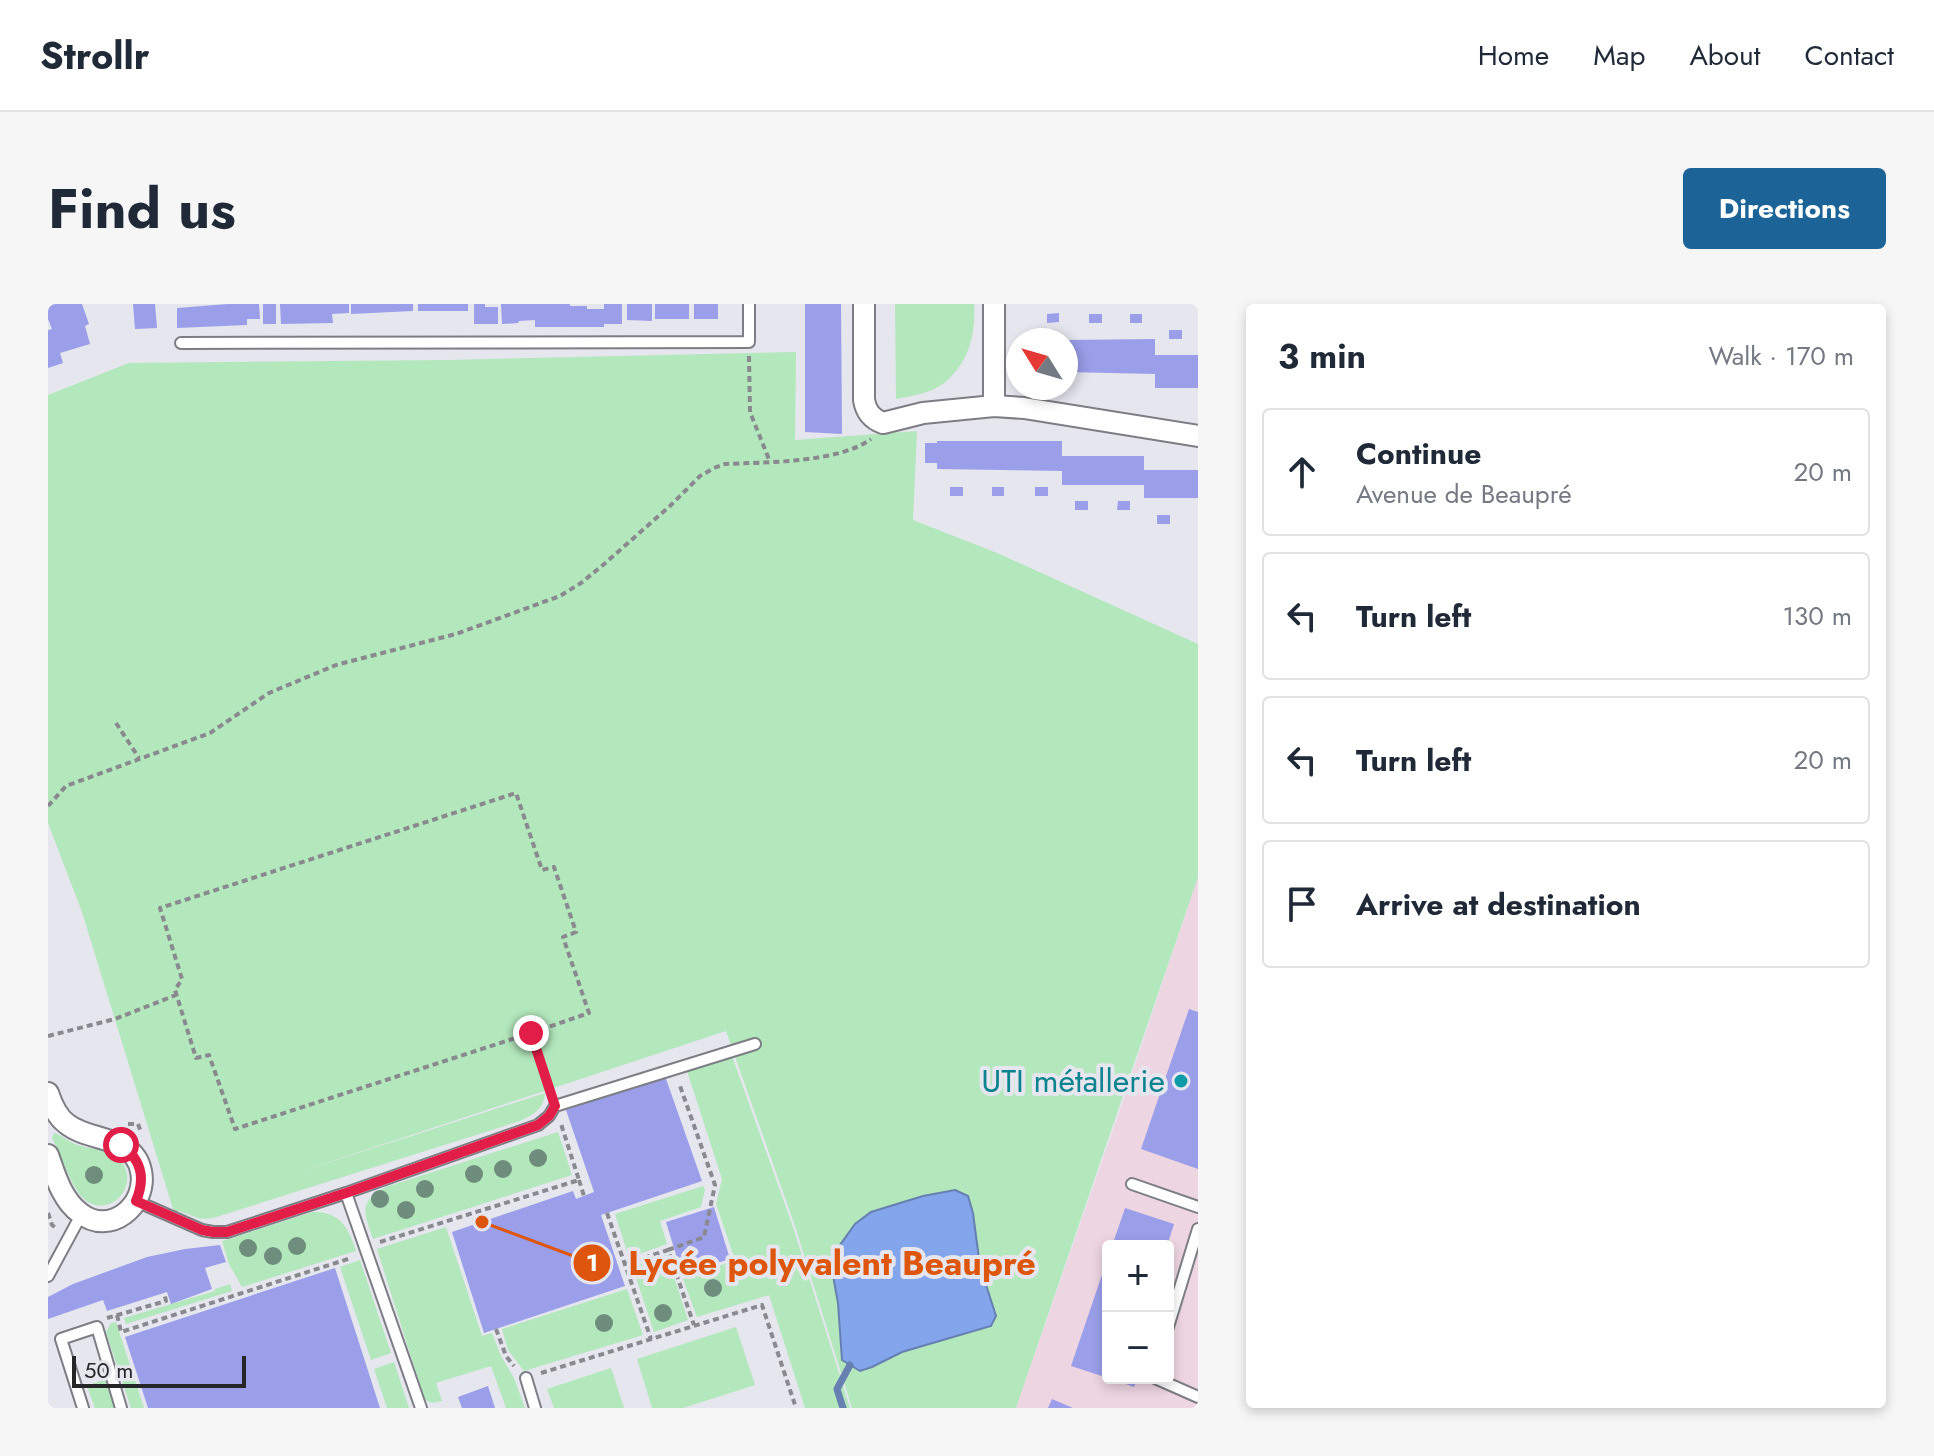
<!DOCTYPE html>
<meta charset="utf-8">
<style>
:root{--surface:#fff;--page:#f6f6f7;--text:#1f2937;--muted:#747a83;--line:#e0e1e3;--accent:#1c6397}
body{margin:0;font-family:Jost,sans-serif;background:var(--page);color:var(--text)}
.controls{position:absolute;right:24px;bottom:24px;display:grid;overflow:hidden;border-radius:8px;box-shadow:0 4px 12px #0003}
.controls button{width:72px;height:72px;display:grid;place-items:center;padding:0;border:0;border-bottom:2px solid var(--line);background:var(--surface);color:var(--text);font:40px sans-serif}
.compass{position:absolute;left:958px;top:24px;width:72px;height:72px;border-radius:50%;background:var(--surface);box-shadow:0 4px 12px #0003;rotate:307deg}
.scale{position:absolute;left:24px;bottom:20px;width:174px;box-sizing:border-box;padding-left:8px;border:4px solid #262629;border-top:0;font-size:22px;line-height:28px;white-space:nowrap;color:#262629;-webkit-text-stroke:6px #e5e6ee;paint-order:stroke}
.stop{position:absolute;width:24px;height:24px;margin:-18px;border:6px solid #e11d48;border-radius:50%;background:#fff}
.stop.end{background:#e11d48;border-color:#fff;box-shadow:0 2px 8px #0008}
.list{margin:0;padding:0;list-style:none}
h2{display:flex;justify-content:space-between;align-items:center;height:104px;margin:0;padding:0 32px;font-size:34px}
h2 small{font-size:26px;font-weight:400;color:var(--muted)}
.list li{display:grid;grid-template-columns:52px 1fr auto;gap:24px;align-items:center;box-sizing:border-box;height:128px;margin:0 16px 16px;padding:0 16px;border:2px solid var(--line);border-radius:8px}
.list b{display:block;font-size:30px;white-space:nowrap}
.list p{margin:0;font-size:26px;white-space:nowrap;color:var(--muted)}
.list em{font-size:26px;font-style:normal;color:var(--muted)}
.icon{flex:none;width:44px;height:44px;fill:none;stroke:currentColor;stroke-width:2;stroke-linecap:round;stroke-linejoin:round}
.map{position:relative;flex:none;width:1150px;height:1104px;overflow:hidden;border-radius:8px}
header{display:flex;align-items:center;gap:48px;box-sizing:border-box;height:112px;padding:0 40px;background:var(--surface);border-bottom:2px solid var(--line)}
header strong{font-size:38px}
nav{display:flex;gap:44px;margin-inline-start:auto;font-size:28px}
.intro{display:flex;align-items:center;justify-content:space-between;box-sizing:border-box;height:192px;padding:0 48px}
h1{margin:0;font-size:56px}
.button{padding:20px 36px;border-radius:8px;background:var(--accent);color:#fff;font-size:28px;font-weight:700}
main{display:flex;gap:48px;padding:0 48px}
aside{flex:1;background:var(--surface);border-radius:8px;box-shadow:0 4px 12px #0003}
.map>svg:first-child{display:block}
.commercial{fill:#edd5e1;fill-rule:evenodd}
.green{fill:#b3e7bc}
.water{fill:#83a5eb;stroke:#677fb1;stroke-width:2}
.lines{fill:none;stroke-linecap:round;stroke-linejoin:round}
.stream{stroke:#677fb1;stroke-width:7}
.building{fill:#9b9fea}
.lane-casing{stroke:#7d7e85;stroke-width:14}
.street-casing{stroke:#7d7e85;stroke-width:24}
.path{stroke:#89898f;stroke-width:4;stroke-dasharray:6 4;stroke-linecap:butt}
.lane{stroke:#fff;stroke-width:10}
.street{stroke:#fff;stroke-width:20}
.tree{fill:#6f8d7c}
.route{stroke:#e11d48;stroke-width:10}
.culture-dot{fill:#0f9aa8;stroke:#e5e6ee;stroke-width:3}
.labels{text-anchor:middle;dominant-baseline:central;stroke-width:8;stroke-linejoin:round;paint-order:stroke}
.culture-label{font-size:32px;fill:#0d838f;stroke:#e5e6ee;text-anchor:end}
.leader{fill:none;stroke:#de560d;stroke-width:3}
.callout-dot{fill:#de560d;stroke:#e5e6ee;stroke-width:3}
.mark-label{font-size:24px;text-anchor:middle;font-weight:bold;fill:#fff}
.callout-label{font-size:34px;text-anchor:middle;font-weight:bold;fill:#de560d;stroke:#e5e6ee;stroke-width:8;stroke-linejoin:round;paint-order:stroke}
</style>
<header>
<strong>Strollr</strong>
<nav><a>Home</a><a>Map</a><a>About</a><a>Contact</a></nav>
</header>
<div class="intro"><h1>Find us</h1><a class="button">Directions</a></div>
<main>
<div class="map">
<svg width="1150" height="1104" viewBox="0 0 1150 1104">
<rect width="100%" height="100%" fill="#e5e6ee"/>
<path class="commercial" d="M1150,573V1104H968L1072,806ZM1060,942H1120V1074H1060Z"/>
<g class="green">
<path d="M847,0H926C928,30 921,59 896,79C883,89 864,92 848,95Z"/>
<path d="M748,48L747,136L869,127L865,216L949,249L1150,340V573L968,1104H804L747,922L678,727L245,870L497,789C496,805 485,811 472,817L165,914L153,915L131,907L126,908L34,608L0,519V91L81,59L398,56Z"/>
<path d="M684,752L745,923L802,1104H757L721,991L649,1013L635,975L687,956L668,900L674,875L639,767Z"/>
<path d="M510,828L524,871L325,935C316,908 310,898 338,883Z"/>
<path d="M6,829C14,831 19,837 27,840C40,846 58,843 69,853C97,877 62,919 35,894C24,884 12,849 4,834Z"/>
<path d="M655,882L657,885L653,903L612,917L619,940L581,954L567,910Z"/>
<path d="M265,908C292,907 301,925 308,947L194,983L181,960L174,937Z"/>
<path d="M398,923L434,1032L444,1029L453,1052L466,1074L477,1104H458L443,1062L388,1079L394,1097C386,1099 381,1100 376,1094L329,945Z"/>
<path d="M619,951L640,1016L606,1028L584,962Z"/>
<path d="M312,956L343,1049L323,1056L292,963Z"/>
<path d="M182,980L184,987L78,1020L76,1014L167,987V985Z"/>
<path d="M579,985L595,1031L476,1067L460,1046L454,1025Z"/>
<path d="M68,1018L96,1104H83L58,1028L63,1019Z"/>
<path d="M688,1023L707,1081L635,1104H604L589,1055Z"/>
<path d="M346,1058L361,1104H339L326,1065Z"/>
<path d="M563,1064L576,1104H506L499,1085Z"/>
<path d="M57,1075L67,1104H47L39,1082Z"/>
</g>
<path class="water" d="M907,886L920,892L925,909L932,962L948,1012L943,1022L854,1048L824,1063L812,1067L794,1056L790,999L784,966L792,941L807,920L823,908L875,892Z"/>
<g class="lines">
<path class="stream" d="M795,1104L789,1085L802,1061"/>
</g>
<g class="building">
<path d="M0,0H34L41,20L37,22L42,40L12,49L15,59L0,64V26L4,25L0,15Z"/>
<path d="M85,0H107L109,24L87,25Z"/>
<path d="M180,0H211L212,15H199V21L129,24V4Z"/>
<rect x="215" y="0" width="13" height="20"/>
<path d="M232,0H301V9L284,10L285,19L233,20Z"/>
<path d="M303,0H365V7L303,10Z"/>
<rect x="370" y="0" width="50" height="7"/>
<path d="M426,0H437V3H450V20H426Z"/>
<path d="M453,0H522V2H539V5H556V0H574V20H556V23H487V16L471,17L470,19L454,20Z"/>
<path d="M579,0H604V17L579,16Z"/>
<rect x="607" y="0" width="34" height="15"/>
<rect x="646" y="0" width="24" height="15"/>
<path d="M757,0H793L794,130L757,128Z"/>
<path d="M1011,9V18L999,19V10Z"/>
<rect x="1041" y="10" width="13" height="9"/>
<rect x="1082" y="10" width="12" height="9"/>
<rect x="1121" y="26" width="13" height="9"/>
<path d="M1107,35V51H1150V84H1107V70L1018,68V36Z"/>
<path d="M889,137H1014V152H1096V166H1150V194H1096V181H1014V167L889,165V159H877V139H889Z"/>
<rect x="902" y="183" width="13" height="9"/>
<rect x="944" y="183" width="12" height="9"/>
<rect x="987" y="183" width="13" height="9"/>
<rect x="1027" y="197" width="13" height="9"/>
<path d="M1070,197H1082V206H1069Z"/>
<rect x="1109" y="211" width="13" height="9"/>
<path d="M1141,705L1150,708V865L1093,845Z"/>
<path d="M617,772L654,877L553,911L577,982L436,1029L404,928L525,887L528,895L546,888L518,806Z"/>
<path d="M666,903L682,955L634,970L618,918Z"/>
<path d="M1077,904L1126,920L1119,942H1064Z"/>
<path d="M172,941L178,958L157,964L164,985L123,1000L119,988L59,1007L55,996L0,1015V993L25,980L99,953L137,945Z"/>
<path d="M1059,956H1060V1074L1023,1062Z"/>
<path d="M287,964L332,1104H100L77,1033Z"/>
<path d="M1061,1074H1090L1086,1083Z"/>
<path d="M440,1082L447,1104H414L410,1093Z"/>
<path d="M1004,1095L1025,1104H1000Z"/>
</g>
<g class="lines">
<g class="lane-casing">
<g id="lane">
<path d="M133,39L701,38V0"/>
<path d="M1084,880L1150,903"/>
<path d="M298,889L373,1104"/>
<path d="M88,897L154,926L165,928H179L298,889L490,821L501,812L507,802L707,740"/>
<path d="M0,972L33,911"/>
<path d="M1120,1023L1150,925"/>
<path d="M478,1074L487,1104"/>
<path d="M1107,1074L1150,1093"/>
<path d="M35,1104L13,1035L49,1023L73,1104"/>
</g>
</g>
<g class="street-casing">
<g id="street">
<path d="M816,0V96C818,108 824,115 835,119L875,109L946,102L976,104L1150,132"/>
<path d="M946,0V102"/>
<path d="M0,789C4,801 9,813 19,820C41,838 86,831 93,867C100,901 62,933 32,909C14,896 7,871 0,851"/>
</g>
</g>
<g class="path">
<path d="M701,52L702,108L722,158"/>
<path d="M68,419L91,454"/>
<path d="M0,502L18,482L162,429L221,389L288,361L408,330L512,292L533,279L555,261L622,202L652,172L666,164L677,160C719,158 790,159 823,135"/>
<path d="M483,729L541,709L515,633L528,628L506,563L494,566L468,489L112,604L134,675L127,686L148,754L161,751L187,825L483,729L503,789"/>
<path d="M0,732L67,715L128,691"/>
<path d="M80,820H90L93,828"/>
<path d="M531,876L536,892"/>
<path d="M0,909L4,921L8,924"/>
<path d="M559,909L603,1035"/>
<path d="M332,938L531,876L513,820"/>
<path d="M620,946L656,933L667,881L631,779"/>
<path d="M577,960L620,946L646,1021"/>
<path d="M69,1011L73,1028L303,954"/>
<path d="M59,1014L118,997L116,989"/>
<path d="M448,1025L458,1052L466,1062"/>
<path d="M493,1069L714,1001L748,1104"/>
</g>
<use href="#lane" class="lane"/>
<use href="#street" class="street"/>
</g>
<g class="tree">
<circle cx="490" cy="854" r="9"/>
<circle cx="455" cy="865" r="9"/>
<circle cx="426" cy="870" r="9"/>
<circle cx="46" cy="871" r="9"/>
<circle cx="377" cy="885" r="9"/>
<circle cx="332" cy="895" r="9"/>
<circle cx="358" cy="906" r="9"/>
<circle cx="249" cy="942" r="9"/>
<circle cx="200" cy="944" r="9"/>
<circle cx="225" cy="952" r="9"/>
<circle cx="665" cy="984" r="9"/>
<circle cx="615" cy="1009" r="9"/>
<circle cx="556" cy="1019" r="9"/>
</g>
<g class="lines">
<path class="route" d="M73,841C93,855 98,873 88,897L154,926L165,928H179L298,889L490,821L501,812L507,802L483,729"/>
</g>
<circle class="culture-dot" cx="1133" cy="777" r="8"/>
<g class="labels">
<g class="culture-label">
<text x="1117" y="777">UTI métallerie</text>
</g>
</g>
<path class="leader" d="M434 918L544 959"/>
<g class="callout-dot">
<circle cx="434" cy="918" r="8"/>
<circle cx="544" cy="959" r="20"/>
</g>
<g class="mark-label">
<text x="544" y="967">1</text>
</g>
<g class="callout-label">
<text x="784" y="971">Lycée polyvalent Beaupré</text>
</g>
</svg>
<div class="controls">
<button>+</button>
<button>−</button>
</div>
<svg class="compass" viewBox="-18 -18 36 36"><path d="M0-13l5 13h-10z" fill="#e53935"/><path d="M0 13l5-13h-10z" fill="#747a83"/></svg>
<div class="scale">50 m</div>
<div class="stop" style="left:73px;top:841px"></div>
<div class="stop end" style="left:483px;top:729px"></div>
</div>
<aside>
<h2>3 min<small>Walk · 170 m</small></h2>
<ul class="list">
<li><svg class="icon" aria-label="ahead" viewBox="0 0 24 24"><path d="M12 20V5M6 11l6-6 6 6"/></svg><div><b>Continue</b><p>Avenue de Beaupré</p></div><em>20 m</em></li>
<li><svg class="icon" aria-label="left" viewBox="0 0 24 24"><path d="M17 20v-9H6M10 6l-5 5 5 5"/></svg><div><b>Turn left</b></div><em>130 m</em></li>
<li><svg class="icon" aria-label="left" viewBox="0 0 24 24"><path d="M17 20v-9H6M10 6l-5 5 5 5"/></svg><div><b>Turn left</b></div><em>20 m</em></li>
<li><svg class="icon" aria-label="arrive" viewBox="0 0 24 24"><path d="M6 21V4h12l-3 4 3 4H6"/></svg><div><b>Arrive at destination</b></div></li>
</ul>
</aside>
</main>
